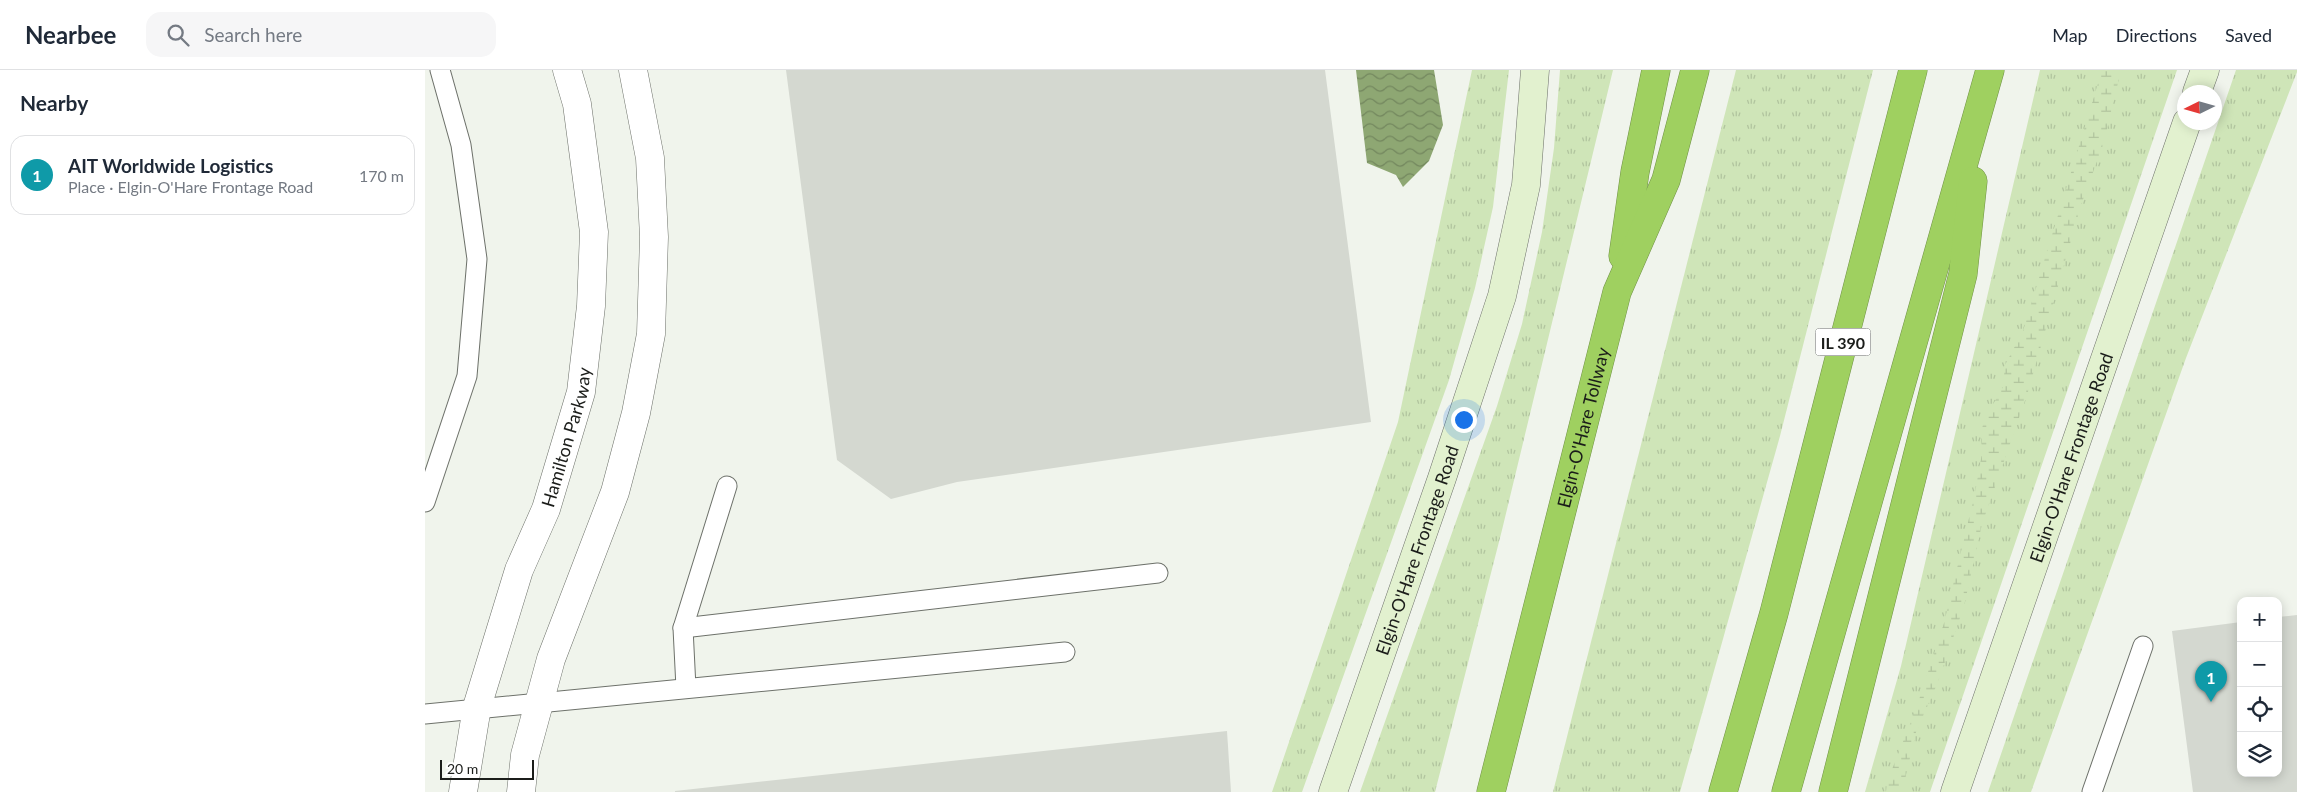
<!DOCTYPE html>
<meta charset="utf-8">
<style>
:root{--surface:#fff;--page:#f6f6f7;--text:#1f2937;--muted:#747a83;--line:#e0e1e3;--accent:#b45309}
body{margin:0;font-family:Lato,sans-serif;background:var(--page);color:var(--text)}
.controls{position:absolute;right:15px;bottom:15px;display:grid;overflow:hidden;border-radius:10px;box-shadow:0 2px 12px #0003}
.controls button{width:45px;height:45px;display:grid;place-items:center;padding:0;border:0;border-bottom:1px solid var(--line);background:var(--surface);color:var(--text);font:25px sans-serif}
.compass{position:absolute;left:1752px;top:15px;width:45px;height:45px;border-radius:50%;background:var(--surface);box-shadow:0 2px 12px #0003;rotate:265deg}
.scale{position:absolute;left:15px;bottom:12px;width:94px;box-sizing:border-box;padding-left:5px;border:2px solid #1b1d1a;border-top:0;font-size:14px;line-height:18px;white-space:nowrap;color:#1b1d1a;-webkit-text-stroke:4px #fff;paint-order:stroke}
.you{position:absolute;left:1038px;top:349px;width:18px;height:18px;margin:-12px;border:4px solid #fff;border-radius:50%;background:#1a73e8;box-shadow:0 0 0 8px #1a73e833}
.badge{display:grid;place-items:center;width:32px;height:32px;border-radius:50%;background:var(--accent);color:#fff;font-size:16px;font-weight:700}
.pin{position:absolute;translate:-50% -41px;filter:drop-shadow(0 1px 2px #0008)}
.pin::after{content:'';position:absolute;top:26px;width:18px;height:15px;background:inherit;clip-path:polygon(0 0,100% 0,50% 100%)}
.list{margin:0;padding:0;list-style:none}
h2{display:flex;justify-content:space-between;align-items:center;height:65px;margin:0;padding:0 20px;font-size:21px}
h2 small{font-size:16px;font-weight:400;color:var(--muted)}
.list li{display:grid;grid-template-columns:32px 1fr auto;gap:15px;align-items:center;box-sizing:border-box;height:80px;margin:0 10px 10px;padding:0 10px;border:1px solid var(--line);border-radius:15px}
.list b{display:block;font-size:19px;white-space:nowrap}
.list p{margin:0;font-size:16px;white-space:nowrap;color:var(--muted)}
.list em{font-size:16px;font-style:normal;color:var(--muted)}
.icon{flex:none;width:28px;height:28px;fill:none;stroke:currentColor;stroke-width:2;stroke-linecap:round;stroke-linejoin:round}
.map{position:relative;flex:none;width:1872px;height:722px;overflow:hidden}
header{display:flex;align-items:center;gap:30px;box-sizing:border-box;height:70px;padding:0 25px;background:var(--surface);border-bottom:1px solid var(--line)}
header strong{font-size:24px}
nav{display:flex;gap:28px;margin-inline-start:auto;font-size:18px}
.search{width:350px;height:45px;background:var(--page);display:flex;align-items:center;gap:12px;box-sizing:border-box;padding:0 18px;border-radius:15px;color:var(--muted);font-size:19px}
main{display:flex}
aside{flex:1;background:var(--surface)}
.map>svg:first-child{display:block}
.grass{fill:url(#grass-tufts)}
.wetland{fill:url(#wetland-marsh)}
.water{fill:url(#water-waves)}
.building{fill:#d4d8d0}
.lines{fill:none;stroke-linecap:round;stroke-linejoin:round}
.lane-casing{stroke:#6d716a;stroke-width:21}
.street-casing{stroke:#6d716a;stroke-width:29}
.secondary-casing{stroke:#6d716a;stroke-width:29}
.highway-casing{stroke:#719148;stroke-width:29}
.lane{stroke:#fff;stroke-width:19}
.street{stroke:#fff;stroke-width:28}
.secondary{stroke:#e2f1cf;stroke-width:28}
.highway{stroke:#9fd060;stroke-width:28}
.labels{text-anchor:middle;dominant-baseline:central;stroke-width:5;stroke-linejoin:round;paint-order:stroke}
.shield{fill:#fff;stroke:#5f615f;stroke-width:1}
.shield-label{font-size:16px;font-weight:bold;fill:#1b1d1a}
.street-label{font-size:18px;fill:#1b1d1a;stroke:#fff}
</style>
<header>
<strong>Nearbee</strong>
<div class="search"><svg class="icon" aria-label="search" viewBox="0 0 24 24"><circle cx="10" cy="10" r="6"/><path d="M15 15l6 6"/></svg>Search here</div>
<nav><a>Map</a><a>Directions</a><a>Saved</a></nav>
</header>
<main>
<aside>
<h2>Nearby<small></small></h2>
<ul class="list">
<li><span class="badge" style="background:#0f9aa8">1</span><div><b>AIT Worldwide Logistics</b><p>Place · Elgin-O'Hare Frontage Road</p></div><em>170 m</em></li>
</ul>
</aside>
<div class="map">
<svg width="1872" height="722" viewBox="0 0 1872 722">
<defs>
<pattern id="grass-tufts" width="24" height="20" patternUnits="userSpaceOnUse" patternTransform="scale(1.25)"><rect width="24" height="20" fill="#cfe5b8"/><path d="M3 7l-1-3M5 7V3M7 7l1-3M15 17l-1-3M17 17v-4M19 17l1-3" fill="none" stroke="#b1c49e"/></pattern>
<pattern id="wetland-marsh" width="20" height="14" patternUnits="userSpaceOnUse" patternTransform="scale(1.25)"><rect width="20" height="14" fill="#cfe5b8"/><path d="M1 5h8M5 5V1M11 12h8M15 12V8" fill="none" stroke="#b1c49e"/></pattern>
<pattern id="water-waves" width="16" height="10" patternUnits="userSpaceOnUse" patternTransform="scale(1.25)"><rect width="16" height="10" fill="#8ea773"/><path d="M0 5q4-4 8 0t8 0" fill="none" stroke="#73875e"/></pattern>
</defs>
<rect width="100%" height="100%" fill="#f0f4ec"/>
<g class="grass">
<path d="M1047,0H1084L1068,137L1050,218L1024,310L877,722H847L973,352Z"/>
<path d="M1135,0H1188L1077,460L1010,722H935L1072,336L1097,254L1117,162L1129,78Z"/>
<path d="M1311,0H1448L1355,366L1255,722H1128Z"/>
<path d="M1615,0H1752L1505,722H1440L1476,596Z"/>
<path d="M1811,0H1872V2L1761,288L1606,722H1563Z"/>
</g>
<path class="wetland" d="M1677,0H1696L1679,72L1656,135L1602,325L1557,454L1539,536L1513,612L1491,662L1477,722H1461L1462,712L1491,639L1519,553L1550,423L1557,383L1556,364L1559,350L1578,317L1580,295L1598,261Z"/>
<path class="water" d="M931,0H1009L1018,55L1004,91L978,117L971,105L942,93Z"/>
<g class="building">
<path d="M361,0H900L946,352L532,412L466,429L412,390Z"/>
<path d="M1872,545V722H1768L1747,561L1816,552V703H1853V547Z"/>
<path d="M802,661L806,722H250V721Z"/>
</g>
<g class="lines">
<g class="lane-casing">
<g id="lane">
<path d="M0,432L42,306L52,189L36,75L15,0"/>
<path d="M258,558L733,503"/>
<path d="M261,618L258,558L302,416"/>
<path d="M0,644L640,582"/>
<path d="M1667,722L1718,576"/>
</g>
</g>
<g class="street-casing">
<g id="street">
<path id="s1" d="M38,722L52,637L94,500L121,439L156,322L166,236L169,162L152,34L142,0"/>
<path d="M96,722L100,685L126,589L190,422L211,343L226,264L229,167L225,88L208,0"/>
</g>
</g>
<g class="secondary-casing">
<g id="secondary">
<path d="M1772,22L1780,0"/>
<path id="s2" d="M908,722L1017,408L1077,226L1101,115L1110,0"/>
<path id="s3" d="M1530,722L1762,52"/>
</g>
</g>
<g class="highway-casing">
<g id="highway">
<path d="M1198,186L1210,102L1231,0"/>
<path id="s4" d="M1066,722L1192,222L1241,110L1270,0"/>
<path d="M1298,722L1349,543L1488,0"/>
<path d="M1361,722L1565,0"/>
<path d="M1408,722L1538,204L1548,111"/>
</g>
</g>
<use href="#lane" class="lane"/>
<use href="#street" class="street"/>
<use href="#secondary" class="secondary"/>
<use href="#highway" class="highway"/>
</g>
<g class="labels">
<rect class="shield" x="1390.5" y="258.5" width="55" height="27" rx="4"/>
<g class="shield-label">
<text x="1418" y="272">IL 390</text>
</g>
<g class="street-label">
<text stroke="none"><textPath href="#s4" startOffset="376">Elgin-O'Hare Tollway</textPath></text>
<text stroke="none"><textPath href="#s1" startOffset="371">Hamilton Parkway</textPath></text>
<text stroke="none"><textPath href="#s3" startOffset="354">Elgin-O'Hare Frontage Road</textPath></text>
<text stroke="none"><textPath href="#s2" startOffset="256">Elgin-O'Hare Frontage Road</textPath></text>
</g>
</g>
</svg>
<div class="controls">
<button>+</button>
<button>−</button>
<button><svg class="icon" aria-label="locate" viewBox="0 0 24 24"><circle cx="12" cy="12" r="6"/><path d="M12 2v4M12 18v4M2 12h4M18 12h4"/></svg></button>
<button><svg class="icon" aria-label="layers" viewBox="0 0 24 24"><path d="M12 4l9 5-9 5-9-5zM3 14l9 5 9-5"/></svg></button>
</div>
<svg class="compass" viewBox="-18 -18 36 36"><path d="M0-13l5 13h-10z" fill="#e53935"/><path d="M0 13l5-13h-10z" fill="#747a83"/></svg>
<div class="scale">20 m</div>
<div class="you"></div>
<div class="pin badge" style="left:1786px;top:632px;background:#0f9aa8">1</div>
</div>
</main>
